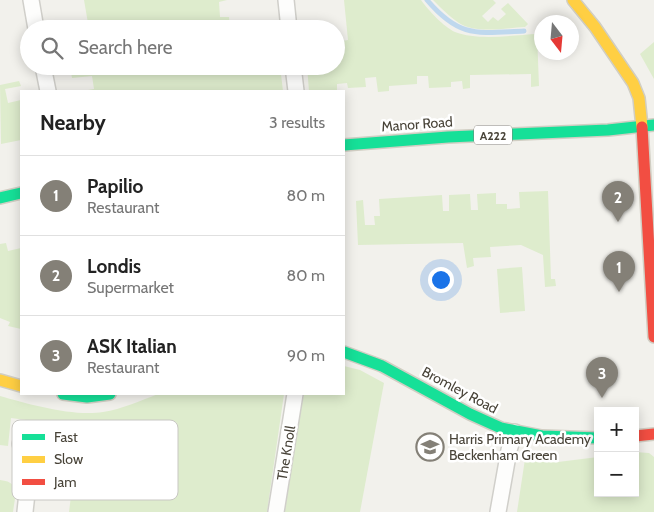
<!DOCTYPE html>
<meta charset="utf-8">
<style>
:root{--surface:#fff;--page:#f6f6f6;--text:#222;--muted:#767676;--line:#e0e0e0;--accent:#848077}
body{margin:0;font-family:Cabin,sans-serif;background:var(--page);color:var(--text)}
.controls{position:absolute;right:15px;bottom:15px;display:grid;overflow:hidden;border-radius:0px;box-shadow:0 2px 12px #0003}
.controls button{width:45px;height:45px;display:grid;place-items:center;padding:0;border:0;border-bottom:1px solid var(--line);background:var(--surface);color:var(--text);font:25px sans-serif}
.compass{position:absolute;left:534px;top:15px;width:45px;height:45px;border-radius:50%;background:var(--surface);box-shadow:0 2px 12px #0003;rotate:164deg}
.you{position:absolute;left:440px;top:279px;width:18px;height:18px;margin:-12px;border:4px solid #fff;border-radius:50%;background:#1a73e8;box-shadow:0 0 0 8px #1a73e833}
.badge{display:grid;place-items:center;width:32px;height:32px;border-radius:50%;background:var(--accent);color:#fff;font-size:16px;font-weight:700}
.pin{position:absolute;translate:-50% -41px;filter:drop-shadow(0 1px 2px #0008)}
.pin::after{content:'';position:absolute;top:26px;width:18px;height:15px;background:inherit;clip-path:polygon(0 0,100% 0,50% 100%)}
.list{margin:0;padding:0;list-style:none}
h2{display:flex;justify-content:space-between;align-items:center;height:65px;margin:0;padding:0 20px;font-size:21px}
h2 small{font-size:16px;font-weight:400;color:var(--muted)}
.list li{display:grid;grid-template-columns:32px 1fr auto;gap:15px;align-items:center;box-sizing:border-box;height:80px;padding:0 20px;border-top:1px solid var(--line)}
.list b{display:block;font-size:19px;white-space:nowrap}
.list p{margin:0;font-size:16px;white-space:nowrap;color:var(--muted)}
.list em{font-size:16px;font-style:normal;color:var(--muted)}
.icon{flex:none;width:28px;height:28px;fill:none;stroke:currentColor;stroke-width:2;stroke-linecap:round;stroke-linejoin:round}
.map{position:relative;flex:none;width:654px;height:512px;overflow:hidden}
.search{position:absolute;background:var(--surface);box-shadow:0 2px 12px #0003;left:20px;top:20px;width:325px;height:55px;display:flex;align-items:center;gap:12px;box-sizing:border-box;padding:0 18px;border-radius:28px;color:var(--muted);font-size:19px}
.panel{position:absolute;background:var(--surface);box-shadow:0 2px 12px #0003;left:20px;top:90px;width:325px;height:305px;border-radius:0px}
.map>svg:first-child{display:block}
.green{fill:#deeccd}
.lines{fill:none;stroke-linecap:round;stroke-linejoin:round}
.stream{stroke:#bfd8ee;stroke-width:5}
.street-casing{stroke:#d0cfca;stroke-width:18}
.fast-casing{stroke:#d1cec3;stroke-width:14}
.slow-casing{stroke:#d1cec3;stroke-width:14}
.jam-casing{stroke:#d1cec3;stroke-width:14}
.street{stroke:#fdfdfc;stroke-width:15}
.fast{stroke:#16e098;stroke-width:11}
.slow{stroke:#ffcf43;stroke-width:11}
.jam{stroke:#f24e42;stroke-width:11}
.labels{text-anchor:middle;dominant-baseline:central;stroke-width:5;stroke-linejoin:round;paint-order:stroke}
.shield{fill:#fff;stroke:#7f7b74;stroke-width:1}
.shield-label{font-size:12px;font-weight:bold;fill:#484338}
.street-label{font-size:14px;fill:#484338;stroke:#fff}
.poi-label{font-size:14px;fill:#484338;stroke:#fff;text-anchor:start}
.key{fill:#fff;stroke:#c8c7c3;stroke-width:1}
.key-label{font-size:14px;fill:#484338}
</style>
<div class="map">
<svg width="654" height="512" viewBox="0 0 654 512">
<rect width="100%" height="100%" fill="#f2f1ec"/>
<g class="green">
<path d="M84,0H227L219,2L220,17H229L230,29H89Z"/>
<path d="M344,0H421C428,10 444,27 455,32C478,41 513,35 537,34L539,86L531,87V74L470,75V88L463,89L462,81L451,82V87L429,88L428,76H417V84L389,86V91L378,92L376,77L365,78L366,87L348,88L347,83L337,84V91H309L307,66H336V42L348,40Z"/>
<path d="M433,0H493L496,3L482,16L488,22L493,17L498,21L506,14L501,9L508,3L528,24L525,27C505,28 476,34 459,23C450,17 441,8 433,0Z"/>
<path d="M654,42V79L640,54Z"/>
<path d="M96,66H280L283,91H82L94,89L92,76L72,78L71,72Z"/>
<path d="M19,81L21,86L5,89L8,103L21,100V140L1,144L0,85Z"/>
<path d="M548,191L551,279H555L556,286L545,287L543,255L521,245L490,247L491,257L473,258L474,266L467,268L463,243L358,245L356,201L363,200L365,225H375L374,216H380L379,199L442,195L443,211H449V195L470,194L471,210H478L477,194L496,193V204H507V209L520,208L519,192Z"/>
<path d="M6,243L8,251L21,248V329L8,326L10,322L0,318V244Z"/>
<path d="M522,267L525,311L500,313L497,269Z"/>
<path d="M344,366L360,370L384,383L360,512H283L294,440L304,394H344Z"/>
<path d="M158,394H284L267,512H69L72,488L68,487L69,475H74L77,453L60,451V448L91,452L94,429L11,418L8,446L0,445V396C28,404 74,417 103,412C122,409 140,401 158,394Z"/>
<path d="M635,452L649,453L654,457V512H517L525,459L526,458L558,462L598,457V493H635Z"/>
<path d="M0,480C21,482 15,496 13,512H0Z"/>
</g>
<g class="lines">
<path class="stream" d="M427,0C460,39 478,33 524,31"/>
<g class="street-casing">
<g id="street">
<path d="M31,0L36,29"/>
<path d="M286,0L289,29"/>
<path d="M43,66L48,91"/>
<path d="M293,66L296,91"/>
<path d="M20,444C33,465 27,489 25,512"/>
<path d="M276,512L295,394"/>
<path d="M498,512L509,450L515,432"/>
</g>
</g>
<g class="fast-casing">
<g id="fast">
<path d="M344,145L448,137L608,130L654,125"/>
<path d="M0,198L21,193"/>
<path d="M344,352L382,366L470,414L501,428L542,436L598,438"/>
<path d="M63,394L87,397L110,394"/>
</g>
</g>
<g class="slow-casing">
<g id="slow">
<path d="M573,0L595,27L633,83L639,98L642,127"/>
<path d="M0,380L21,386"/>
</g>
</g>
<g class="jam-casing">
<g id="jam">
<path d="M642,127L654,337"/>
<path d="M635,436L654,434"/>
</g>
</g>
<use href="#street" class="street"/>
<use href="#fast" class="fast"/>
<use href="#slow" class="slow"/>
<use href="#jam" class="jam"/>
</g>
<defs>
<g id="school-ring" transform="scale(1.4375)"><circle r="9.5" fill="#fff" stroke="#848077" stroke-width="1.5"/><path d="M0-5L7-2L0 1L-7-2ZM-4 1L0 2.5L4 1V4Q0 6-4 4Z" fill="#848077"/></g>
</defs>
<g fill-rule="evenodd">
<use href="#school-ring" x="430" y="447"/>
</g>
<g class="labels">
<rect class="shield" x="474" y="125.5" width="38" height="19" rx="4"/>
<g class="shield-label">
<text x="493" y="135">A222</text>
</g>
<g class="street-label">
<text transform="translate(417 124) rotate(-4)">Manor Road</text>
<text transform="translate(460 390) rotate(28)">Bromley Road</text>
<text transform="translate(286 453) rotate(-81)">The Knoll</text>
</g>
<g class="poi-label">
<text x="449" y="439">Harris Primary Academy<tspan x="449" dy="16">Beckenham Green</tspan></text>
</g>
</g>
<rect x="12" y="420" width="166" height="80" rx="8" class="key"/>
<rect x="22" y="434" width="23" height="6" fill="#16e098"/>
<rect x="22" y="456" width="23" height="7" fill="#ffcf43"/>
<rect x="22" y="479" width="23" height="6" fill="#f24e42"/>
<g class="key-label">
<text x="54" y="442">Fast</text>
<text x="54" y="464">Slow</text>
<text x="54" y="487">Jam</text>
</g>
</svg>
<div class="controls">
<button>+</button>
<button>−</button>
</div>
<svg class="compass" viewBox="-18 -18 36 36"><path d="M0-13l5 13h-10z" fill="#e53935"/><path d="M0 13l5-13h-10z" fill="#767676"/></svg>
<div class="you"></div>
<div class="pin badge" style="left:619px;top:292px">1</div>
<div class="pin badge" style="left:618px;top:222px">2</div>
<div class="pin badge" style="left:602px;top:398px">3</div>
<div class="search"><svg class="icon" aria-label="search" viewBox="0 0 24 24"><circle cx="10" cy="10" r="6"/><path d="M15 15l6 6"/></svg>Search here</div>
<section class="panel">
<h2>Nearby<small>3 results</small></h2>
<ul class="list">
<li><span class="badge">1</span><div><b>Papilio</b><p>Restaurant</p></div><em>80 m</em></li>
<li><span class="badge">2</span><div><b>Londis</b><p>Supermarket</p></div><em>80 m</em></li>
<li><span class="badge">3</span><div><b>ASK Italian</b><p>Restaurant</p></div><em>90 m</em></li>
</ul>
</section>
</div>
